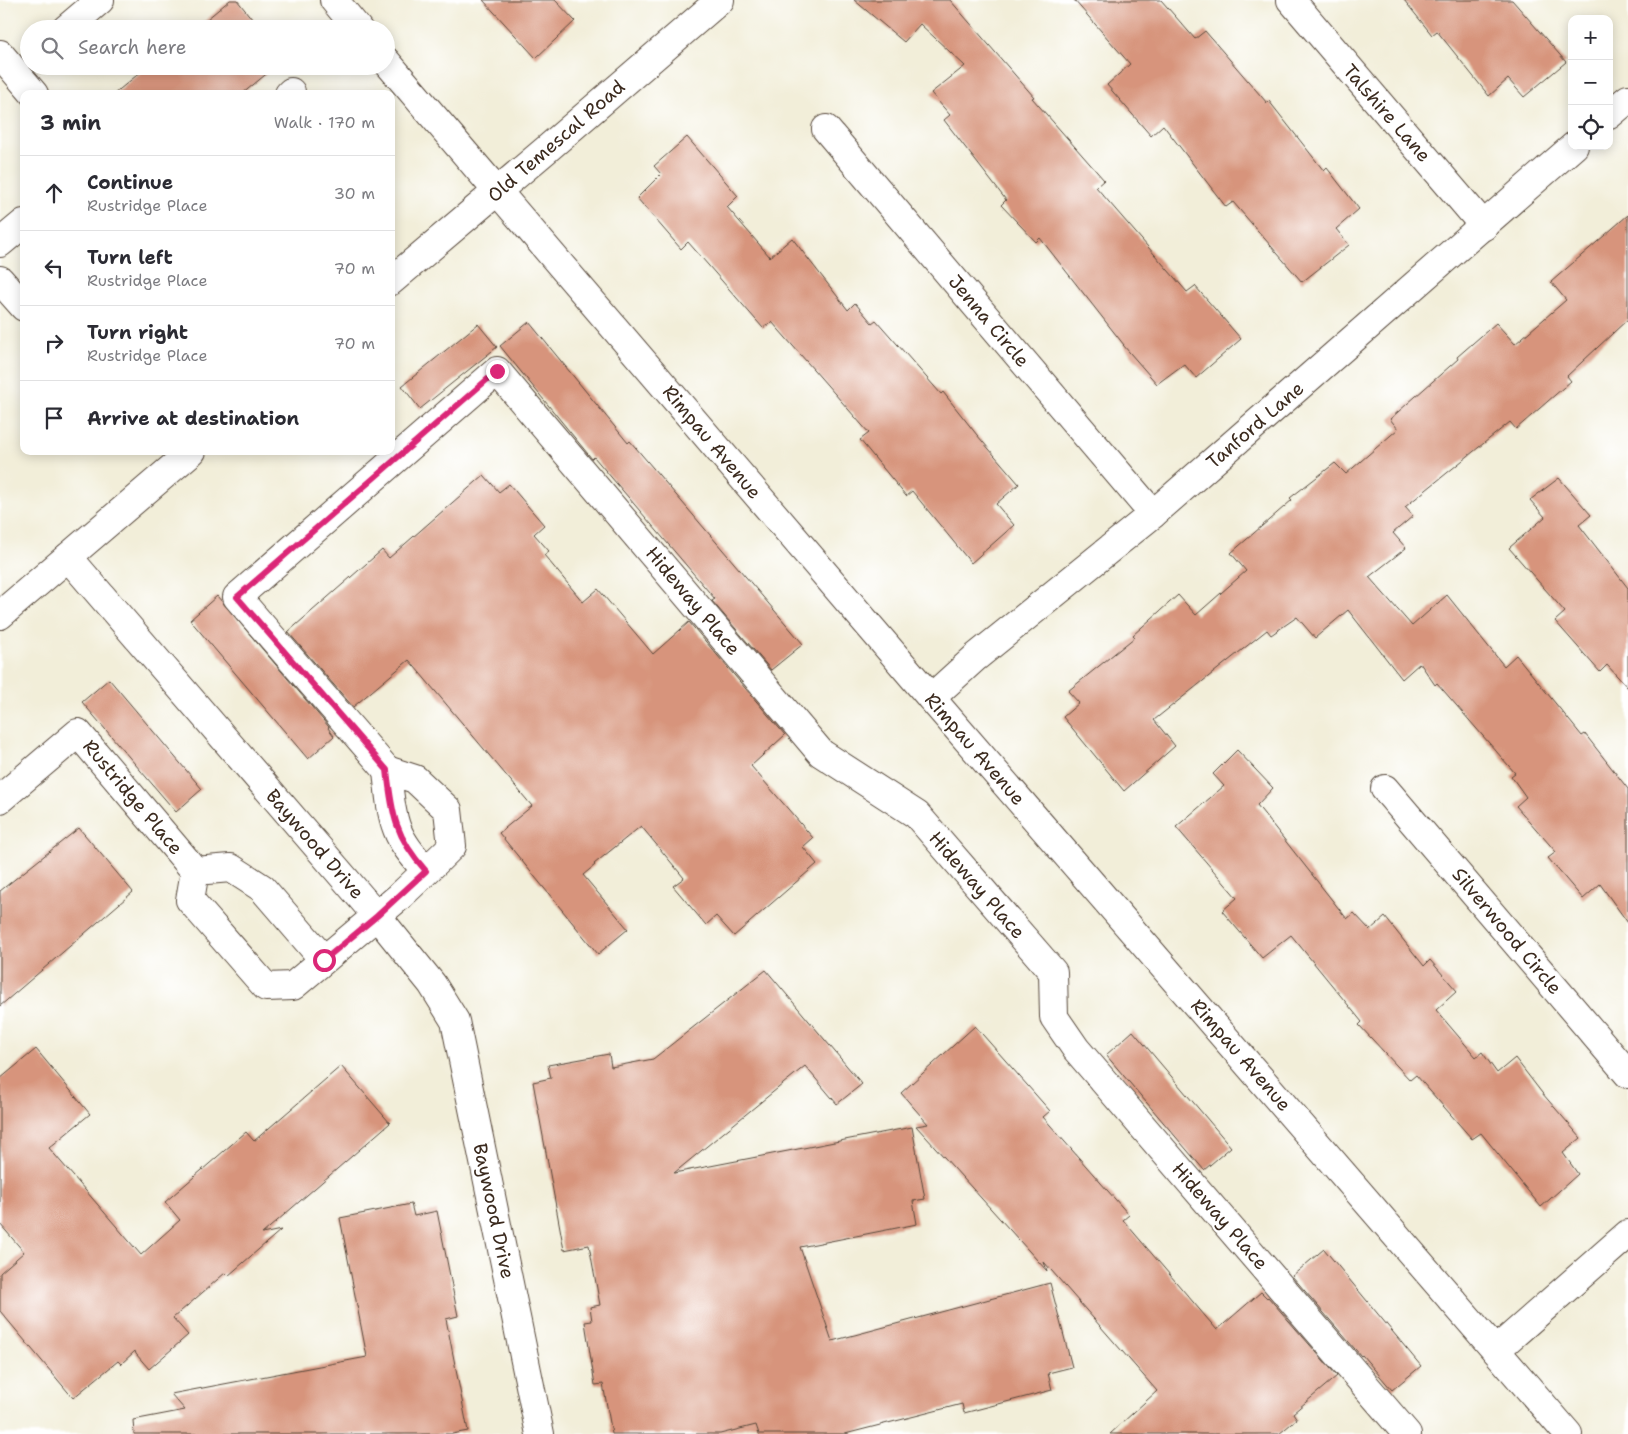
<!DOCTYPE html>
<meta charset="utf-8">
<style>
:root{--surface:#fff;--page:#f2f2f3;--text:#2b2b33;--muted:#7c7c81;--line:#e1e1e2}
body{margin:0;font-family:"Shantell Sans",sans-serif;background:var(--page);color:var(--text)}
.controls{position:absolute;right:15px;top:15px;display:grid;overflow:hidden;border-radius:10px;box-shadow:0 2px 12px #0003}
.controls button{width:45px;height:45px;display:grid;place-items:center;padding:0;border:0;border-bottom:1px solid var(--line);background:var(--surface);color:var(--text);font:25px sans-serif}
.stop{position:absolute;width:15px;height:15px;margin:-11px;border:4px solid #db2777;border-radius:50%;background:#fff}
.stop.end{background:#db2777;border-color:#fff;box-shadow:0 1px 5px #0008}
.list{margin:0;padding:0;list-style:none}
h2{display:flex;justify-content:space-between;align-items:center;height:65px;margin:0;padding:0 20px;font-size:21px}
h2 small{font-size:16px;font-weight:400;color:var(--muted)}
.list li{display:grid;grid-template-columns:32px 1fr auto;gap:15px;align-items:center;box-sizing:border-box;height:75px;padding:0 20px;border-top:1px solid var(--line)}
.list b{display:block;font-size:19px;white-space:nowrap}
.list p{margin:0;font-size:16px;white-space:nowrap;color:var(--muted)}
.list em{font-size:16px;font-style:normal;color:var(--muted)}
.icon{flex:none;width:28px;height:28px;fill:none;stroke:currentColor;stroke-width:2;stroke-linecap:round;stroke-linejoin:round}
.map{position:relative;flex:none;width:1628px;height:1434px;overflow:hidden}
.search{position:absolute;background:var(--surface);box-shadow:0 2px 12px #0003;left:20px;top:20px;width:375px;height:55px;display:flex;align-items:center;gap:12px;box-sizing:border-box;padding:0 18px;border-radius:28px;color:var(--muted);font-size:19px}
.panel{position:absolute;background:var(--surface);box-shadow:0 2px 12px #0003;left:20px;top:90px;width:375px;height:365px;border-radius:10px}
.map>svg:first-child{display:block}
.building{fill:#d7947b}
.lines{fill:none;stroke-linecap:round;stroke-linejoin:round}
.minor-casing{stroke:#56473a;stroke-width:30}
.major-casing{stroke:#56473a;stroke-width:30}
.minor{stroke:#fff;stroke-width:28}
.major{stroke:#fff;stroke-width:28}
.route{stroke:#db2777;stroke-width:6}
.labels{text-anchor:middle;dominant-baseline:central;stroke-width:4;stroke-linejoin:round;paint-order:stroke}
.street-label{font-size:19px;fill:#3b2a1e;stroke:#fff}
</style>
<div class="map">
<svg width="1628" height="1434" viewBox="0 0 1628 1434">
<rect width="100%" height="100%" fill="#fff"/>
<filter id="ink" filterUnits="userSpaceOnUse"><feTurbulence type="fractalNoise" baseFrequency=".02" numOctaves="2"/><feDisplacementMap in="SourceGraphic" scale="10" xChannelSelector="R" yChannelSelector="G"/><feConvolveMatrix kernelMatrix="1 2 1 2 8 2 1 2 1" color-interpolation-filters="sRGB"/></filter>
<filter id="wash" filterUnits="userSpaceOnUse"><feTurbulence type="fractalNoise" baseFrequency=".0096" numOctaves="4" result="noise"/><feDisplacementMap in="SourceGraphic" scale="20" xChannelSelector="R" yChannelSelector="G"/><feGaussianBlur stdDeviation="1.12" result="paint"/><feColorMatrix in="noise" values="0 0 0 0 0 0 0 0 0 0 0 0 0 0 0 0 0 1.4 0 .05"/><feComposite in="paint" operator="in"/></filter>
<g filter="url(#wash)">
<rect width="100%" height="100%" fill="#f2eed9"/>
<g id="blocks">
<g class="building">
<path d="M230,0H237L260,29H195Z"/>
<path d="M483,0H555L575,21L536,58Z"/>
<path d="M854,0H950L1034,97L1032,98L1104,180L1096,187L1187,292L1195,286L1241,339L1196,378L1184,364L1157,384L1123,345H1124L1040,238L1036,242L1001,205L1006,200L944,120L950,115L931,93L965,66L920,24L904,42Z"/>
<path d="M1074,0H1161L1195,39L1205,31L1267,103L1269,101L1324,171L1327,168L1359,209L1336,229L1349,245L1302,282L1233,202L1226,207L1163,125L1151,136L1107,85L1130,64Z"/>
<path d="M1404,0H1512L1566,62L1524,97L1508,79L1489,96L1437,31L1432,35Z"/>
<path d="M148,66H276L242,94H114Z"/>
<path d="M687,137L738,196L727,207L770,257L792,238L848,310L855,303L872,323L876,320L941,394L943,392L977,435L1019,484L996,504L1014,525L971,563L912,491L906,496L860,440L869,433L772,322L763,328L688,242L681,249L637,198L661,174L654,166Z"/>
<path d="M1628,215V319L1567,376L1571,381L1516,429L1510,422L1405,507L1413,516L1393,533L1406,548L1369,577L1412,626L1447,595L1504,666L1516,655L1582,736L1585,734L1628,789V923L1600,884L1583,899L1548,858L1556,852L1516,806L1526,797L1511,776L1515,773L1437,683L1435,685L1420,663L1402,679L1348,610L1315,638L1297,617L1271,635L1267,630L1154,720L1175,746L1124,791L1063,717L1079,703L1068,691L1135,637L1133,635L1178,595L1196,615L1246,571L1231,553L1292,500L1290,498L1335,463L1346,474L1398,429L1390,419L1458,359L1457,357L1496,323L1515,344L1566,300L1551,282Z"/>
<path d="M529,322L628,443L630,441L803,644L771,670L712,601L715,599L594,457L592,459L500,346Z"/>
<path d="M478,324L497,347L420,409L402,386Z"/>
<path d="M484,475L499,492L509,484L544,525L534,534L549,551L544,555L583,602L598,589L653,654L689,622L785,735L751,766L813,838L803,847L817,864L734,936L716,916L706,925L673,886L684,878L641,826L594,864L595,865L583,875L628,929L598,954L499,833L532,806L409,660L353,707L288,632L382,550L389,558Z"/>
<path d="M1559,478L1591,515L1579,525L1628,588V688L1607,665L1600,672L1555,621L1565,612L1509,548L1545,517L1530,500Z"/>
<path d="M217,596L329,727L328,728L334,736L308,759L190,620Z"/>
<path d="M109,679L202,789L176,812L82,702Z"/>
<path d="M1237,750L1273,788L1257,805L1347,919L1354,913L1370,930L1385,917L1424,966L1430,960L1457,991L1436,1010L1476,1057L1482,1052L1497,1073L1515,1058L1542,1093L1581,1138L1563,1153L1578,1174L1541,1207L1481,1133L1472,1139L1416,1075L1410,1080L1359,1025L1362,1022L1291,935L1262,958L1222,911L1237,898L1176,827L1224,786L1213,774Z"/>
<path d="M79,828L133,892L0,1006V891Z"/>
<path d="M766,970L862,1084L837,1104L805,1066L674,1173L912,1127L925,1199L913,1201L917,1224L800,1247L832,1341L1050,1283L1072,1367L1048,1373L1052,1390L964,1413L962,1404L845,1434H759L756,1425L720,1434H612L603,1384L595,1385L585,1322L592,1321L590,1307L600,1305L589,1245L564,1250L533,1082L551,1078L548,1065L609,1054L611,1067L653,1059Z"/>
<path d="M975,1026L1050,1111L1043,1117L1129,1215L1123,1220L1217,1330L1261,1292L1267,1298L1268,1297L1337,1376L1293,1413L1297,1419L1279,1434H1110L1157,1391L1044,1262L1047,1271L916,1126L928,1124L901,1093Z"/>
<path d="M1133,1031L1231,1147L1204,1170L1106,1055Z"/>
<path d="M36,1049L90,1114L49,1148L141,1255L180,1220L165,1202L246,1132L254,1141L341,1066L390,1123L262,1234L281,1230L228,1276L225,1273L173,1318L188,1335L149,1369L136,1354L135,1351L121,1364L118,1361L73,1398L0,1311V1273L24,1252L0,1224V1079Z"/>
<path d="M411,1204L414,1216L437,1211L458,1316L446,1319L468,1431L452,1434H134L133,1420L185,1410L171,1394L367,1357L340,1218Z"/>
<path d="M1324,1249L1421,1366L1392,1390L1362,1355L1361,1356L1292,1276Z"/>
</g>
</g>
</g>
<g filter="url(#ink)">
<use href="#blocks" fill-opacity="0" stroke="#56473a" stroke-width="1"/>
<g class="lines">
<g class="minor-casing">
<g id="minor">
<path d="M1291,0L1484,226"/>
<path d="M66,29L100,0"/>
<path d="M0,54L34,94"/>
<path d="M289,94L291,92"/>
<path d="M1609,115L1628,99"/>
<path d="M826,129L1153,514"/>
<path d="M0,243L24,223"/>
<path d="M0,280L24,307"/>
<path d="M391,281L547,149L720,0"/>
<path d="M68,557L377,916L432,984L455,1021L540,1434"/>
<path d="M0,615L192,451"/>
<path d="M931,698L976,657L1153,514L1574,146"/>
<path d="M387,770L237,597L497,371L821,753L917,815L1053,972L1054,1017L1076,1049L1407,1434"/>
<path d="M1385,789L1628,1074"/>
<path d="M0,799L78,733L195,871"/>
<path d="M324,960L262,888L231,868L195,871L190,900L266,987L293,986L399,897C417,880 435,863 452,846L448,810L415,779L387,770C389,789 390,811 397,829C403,845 415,858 426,871"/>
<path d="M1496,1350L1628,1234"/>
</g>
</g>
<g class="major-casing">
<g id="major">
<path d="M334,0L358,29"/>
<path d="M386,61L931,698L1568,1434"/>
</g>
</g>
<use href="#minor" class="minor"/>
<use href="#major" class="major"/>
</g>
</g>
<g class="lines" filter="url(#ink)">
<path class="route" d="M324,960L377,916L426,871C395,837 392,814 387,770L237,597L497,371"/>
</g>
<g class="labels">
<g class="street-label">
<text transform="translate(1387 113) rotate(49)">Talshire Lane</text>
<text transform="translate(556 141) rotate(-41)">Old Temescal Road</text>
<text transform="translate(989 321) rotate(50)">Jenna Circle</text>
<text transform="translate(1255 425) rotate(-41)">Tanford Lane</text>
<text transform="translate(712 442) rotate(50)">Rimpau Avenue</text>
<text transform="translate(693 601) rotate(50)">Hideway Place</text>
<text transform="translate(975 749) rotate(49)">Rimpau Avenue</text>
<text transform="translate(133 797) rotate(50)">Rustridge Place</text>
<text transform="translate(315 844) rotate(49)">Baywood Drive</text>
<text transform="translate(977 885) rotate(49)">Hideway Place</text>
<text transform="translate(1507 931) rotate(50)">Silverwood Circle</text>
<text transform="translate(1241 1055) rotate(49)">Rimpau Avenue</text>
<text transform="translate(494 1211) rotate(78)">Baywood Drive</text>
<text transform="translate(1220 1216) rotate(49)">Hideway Place</text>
</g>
</g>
</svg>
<div class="controls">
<button>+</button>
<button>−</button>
<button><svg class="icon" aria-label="locate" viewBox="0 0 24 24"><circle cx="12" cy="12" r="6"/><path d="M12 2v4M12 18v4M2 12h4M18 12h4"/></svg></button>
</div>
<div class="stop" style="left:324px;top:960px"></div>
<div class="stop end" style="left:497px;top:371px"></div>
<div class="search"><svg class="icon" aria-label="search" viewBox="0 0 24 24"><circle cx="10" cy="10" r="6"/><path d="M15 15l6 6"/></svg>Search here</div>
<section class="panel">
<h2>3 min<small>Walk · 170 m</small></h2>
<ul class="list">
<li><svg class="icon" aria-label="ahead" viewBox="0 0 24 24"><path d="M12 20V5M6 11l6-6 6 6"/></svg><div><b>Continue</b><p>Rustridge Place</p></div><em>30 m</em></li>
<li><svg class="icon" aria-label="left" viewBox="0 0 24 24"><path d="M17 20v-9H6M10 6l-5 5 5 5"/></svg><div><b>Turn left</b><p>Rustridge Place</p></div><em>70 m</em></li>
<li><svg class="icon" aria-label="right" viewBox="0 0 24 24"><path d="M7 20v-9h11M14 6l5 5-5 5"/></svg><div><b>Turn right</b><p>Rustridge Place</p></div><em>70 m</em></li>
<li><svg class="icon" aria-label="arrive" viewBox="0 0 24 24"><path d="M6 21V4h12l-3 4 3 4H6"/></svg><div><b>Arrive at destination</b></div></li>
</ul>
</section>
</div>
